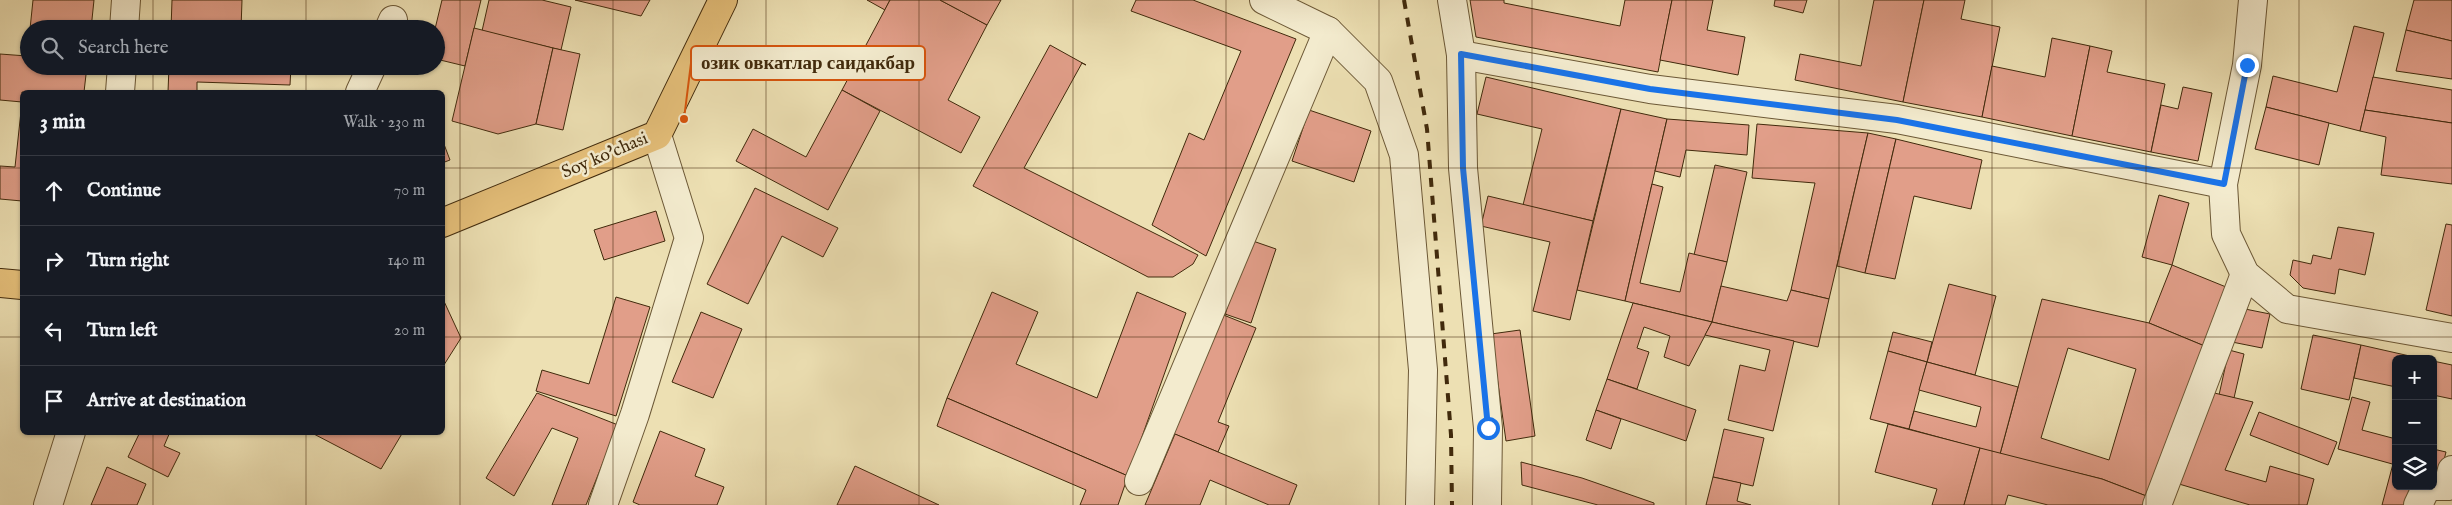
<!DOCTYPE html>
<meta charset="utf-8">
<style>
:root{--surface:#171b24;--page:#242831;--text:#f1f3f6;--muted:#9ea1a6;--line:#363941}
body{margin:0;font-family:"IM FELL English",serif;background:var(--page);color:var(--text)}
.controls{position:absolute;right:15px;bottom:15px;display:grid;overflow:hidden;border-radius:8px;box-shadow:0 1px 4px #0004}
.controls button{width:45px;height:45px;display:grid;place-items:center;padding:0;border:0;border-bottom:1px solid var(--line);background:var(--surface);color:var(--text);font:25px sans-serif}
.stop{position:absolute;width:15px;height:15px;margin:-11px;border:4px solid #1a73e8;border-radius:50%;background:#fff}
.stop.end{background:#1a73e8;border-color:#fff;box-shadow:0 1px 5px #0008}
.list{margin:0;padding:0;list-style:none}
h2{display:flex;justify-content:space-between;align-items:center;height:65px;margin:0;padding:0 20px;font-size:21px}
h2 small{font-size:16px;font-weight:400;color:var(--muted)}
.list li{display:grid;grid-template-columns:32px 1fr auto;gap:15px;align-items:center;box-sizing:border-box;height:70px;padding:0 20px;border-top:1px solid var(--line)}
.list b{display:block;font-size:19px;white-space:nowrap}
.list em{font-size:16px;font-style:normal;color:var(--muted)}
.icon{flex:none;width:28px;height:28px;fill:none;stroke:currentColor;stroke-width:2;stroke-linecap:round;stroke-linejoin:round}
.map{position:relative;flex:none;width:2452px;height:505px;overflow:hidden}
.search{position:absolute;background:var(--surface);box-shadow:0 1px 4px #0004;left:20px;top:20px;width:425px;height:55px;display:flex;align-items:center;gap:12px;box-sizing:border-box;padding:0 18px;border-radius:28px;color:var(--muted);font-size:19px}
.panel{position:absolute;background:var(--surface);box-shadow:0 1px 4px #0004;left:20px;top:90px;width:425px;height:345px;border-radius:8px}
.map>svg:first-child{display:block}
.building{fill:#e19e89;stroke:#412a0c;fill-rule:evenodd}
.lines{fill:none;stroke-linecap:round;stroke-linejoin:round}
.minor-casing{stroke:#6c5836;stroke-width:30}
.major-casing{stroke:#412a0c;stroke-width:30}
.minor{stroke:#f3ebce;stroke-width:28}
.major{stroke:#e6c07a;stroke-width:28}
.rail{stroke:#412a0c;stroke-width:4;stroke-dasharray:9 9;stroke-linecap:butt}
.route{stroke:#1a73e8;stroke-width:6}
.grid{fill:none;stroke:#412a0c;stroke-width:1;stroke-opacity:0.55}
.labels{text-anchor:middle;dominant-baseline:central;stroke-width:5;stroke-linejoin:round;paint-order:stroke}
.street-label{font-size:18px;fill:#412a0c;stroke:#f3ebce}
.leader{fill:none;stroke:#d7540c;stroke-width:2}
.callout-dot{fill:#d7540c;stroke:#f3ebce;stroke-width:2}
.callout{fill:#f3ebce;stroke:#d7540c;stroke-width:2}
.callout-label{font-size:19px;text-anchor:middle;font-weight:bold;fill:#412a0c}
</style>
<div class="map">
<svg width="2452" height="505" viewBox="0 0 2452 505">
<rect width="100%" height="100%" fill="#ede0b3"/>
<filter id="stains"><feTurbulence type="fractalNoise" baseFrequency=".004" numOctaves="4"/><feColorMatrix values="0 0 0 0 .2 0 0 0 0 .09 0 0 0 0 .02 0 0 0 .5 -.17"/></filter>
<radialGradient id="worn" r=".72"><stop offset=".6" stop-color="#630" stop-opacity="0"/><stop offset="1" stop-color="#630" stop-opacity=".3"/></radialGradient>
<g class="building">
<path d="M33,0H94L91,29H30Z"/>
<path d="M172,0H242L241,29H171Z"/>
<path d="M442,0H481L465,66L436,59L435,29Z"/>
<path d="M489,0H542L571,7L561,50L482,31Z"/>
<path d="M575,0H650L641,16Z"/>
<path d="M867,0H890L885,10Z"/>
<path d="M890,0H940L987,25L948,100L980,117L961,153L842,90Z"/>
<path d="M940,0H1001L987,25Z"/>
<path d="M1136,0H1193L1296,39L1206,256L1152,225L1189,133L1204,140L1241,51L1131,11Z"/>
<path d="M1470,0H1504V3L1620,26L1625,0H1672L1658,72L1476,37Z"/>
<path d="M1672,0H1713L1707,30L1745,37L1738,75L1660,60Z"/>
<path d="M1775,0H1807L1803,13L1774,6Z"/>
<path d="M1874,0H1924L1903,102L1795,80L1800,54L1861,66Z"/>
<path d="M1924,0H1965L1961,19L2000,27L1982,117L1903,102Z"/>
<path d="M2414,0H2452V41L2406,30Z"/>
<path d="M2354,26L2384,33L2360,131L2266,107L2273,76L2337,92Z"/>
<path d="M474,28L553,48L536,124L498,134L452,121Z"/>
<path d="M2406,30L2452,41V79L2396,71Z"/>
<path d="M2052,38L2090,46L2072,136L1982,117L1992,66L2045,77Z"/>
<path d="M29,42V66H87L84,92H22V201L0,199V166L15,167L22,102L0,100V54L27,56Z"/>
<path d="M1050,45L1086,65L1082,63L1024,168L1198,255L1193,264L1173,277H1148L973,186Z"/>
<path d="M2090,46L2112,51L2107,72L2165,84L2151,152L2072,136Z"/>
<path d="M553,48L580,54L563,130L536,124Z"/>
<path d="M169,66H291L290,85L197,82V92H168Z"/>
<path d="M1486,77L1621,109L1593,221L1523,205L1542,129L1477,114Z"/>
<path d="M2373,77L2452,90V123L2365,110Z"/>
<path d="M2183,87L2212,93L2198,161L2151,152L2161,105L2178,109Z"/>
<path d="M842,90L880,111L828,210L736,161L753,129L806,157Z"/>
<path d="M2266,107L2329,123L2319,165L2255,149Z"/>
<path d="M1621,109L1667,119L1625,301L1577,290Z"/>
<path d="M1309,110L1371,131L1354,182L1292,161Z"/>
<path d="M2365,110L2452,123V184L2381,175L2386,137L2360,131Z"/>
<path d="M1667,119L1749,125L1747,155L1686,150L1680,177L1655,171Z"/>
<path d="M1757,124L1868,133L1829,299L1791,290L1815,183L1752,178Z"/>
<path d="M1868,133L1896,139L1865,273L1837,266Z"/>
<path d="M442,139L450,160L442,163Z"/>
<path d="M1896,139L1982,160L1971,209L1914,196L1895,279L1865,273Z"/>
<path d="M1715,165L1747,172L1727,262L1694,255Z"/>
<path d="M1652,184L1663,187L1640,283L1680,292L1689,253L1727,262L1712,322L1625,301Z"/>
<path d="M755,188L838,228L823,257L782,236L748,304L707,284Z"/>
<path d="M2159,195L2189,203L2172,265L2142,257Z"/>
<path d="M1488,196L1593,221L1570,320L1533,311L1550,242L1481,226Z"/>
<path d="M656,211L665,241L604,260L594,230Z"/>
<path d="M2446,224L2452,225V316L2426,310Z"/>
<path d="M2338,227L2374,233L2365,275L2339,269L2335,294L2303,288L2290,275L2293,260L2311,264L2313,255L2331,259Z"/>
<path d="M1250,240L1276,249L1251,323L1225,314Z"/>
<path d="M2172,265L2231,289L2207,347L2149,323Z"/>
<path d="M1949,284L1996,296L1975,375L1927,362Z"/>
<path d="M1721,286L1787,301L1791,290L1829,299L1818,347L1712,322Z"/>
<path d="M992,292L1038,312L1016,364L1097,398L1137,292L1186,313L1128,476L947,398Z"/>
<path d="M442,297L461,338L442,368Z"/>
<path d="M616,297L650,307L616,416L536,391L542,370L589,384Z"/>
<path d="M2042,299L2149,323L2207,347L2149,497L2102,479L2000,454ZM2068,348L2136,369L2109,460L2041,438Z"/>
<path d="M1633,303L1712,322L1689,366L1664,357L1670,336L1644,327L1637,348L1649,352L1637,389L1607,379Z"/>
<path d="M2240,308L2270,314L2262,348L2232,342Z"/>
<path d="M701,312L742,329L713,398L672,382Z"/>
<path d="M1216,312L1256,328L1218,422L1229,426L1218,452L1167,431Z"/>
<path d="M1712,322L1794,341L1773,431L1728,420L1740,365L1765,371L1770,350L1705,335Z"/>
<path d="M1520,330L1535,436L1506,441L1491,334Z"/>
<path d="M1893,332L1932,342L1927,362L1888,351Z"/>
<path d="M2313,335L2361,345L2349,400L2301,389Z"/>
<path d="M2361,345L2423,359H2396V387L2354,378Z"/>
<path d="M2229,350L2244,354L2234,398L2219,395Z"/>
<path d="M1888,351L1927,362L1909,429L1870,419Z"/>
<path d="M2433,361L2452,365V399L2433,395Z"/>
<path d="M1927,362L2018,387L2000,454L1909,429L1914,411L1976,427L1981,407L1919,390Z"/>
<path d="M1607,379L1696,410L1686,441L1596,410Z"/>
<path d="M2210,392L2253,402L2225,470L2266,482L2270,466L2314,479L2307,505H2250L2179,484Z"/>
<path d="M537,393L618,425L586,505H552L578,438L552,428L514,496L486,478Z"/>
<path d="M2352,397L2370,402L2362,430L2396,439V465L2338,449Z"/>
<path d="M947,398L1128,476L1118,505H1080L1086,490L937,426Z"/>
<path d="M1596,410L1621,419L1611,449L1586,440Z"/>
<path d="M2259,412L2337,442L2328,465L2250,435Z"/>
<path d="M1888,424L1980,448L1964,505H1932L1937,489L1875,472Z"/>
<path d="M1724,429L1764,438L1753,486L1713,477Z"/>
<path d="M660,431L705,449L695,476L724,487L717,505H640L633,502Z"/>
<path d="M140,432H170L164,446L180,453L168,477L128,457Z"/>
<path d="M310,432H403L381,469Z"/>
<path d="M1175,434L1297,485L1289,505H1269L1210,480L1200,505H1145Z"/>
<path d="M1980,448L2102,479L2149,497L2145,505H2048L2008,495L2005,505H1964Z"/>
<path d="M2433,449L2446,452L2440,476L2433,475Z"/>
<path d="M1521,462L1582,478L1654,503V505H1598L1522,485Z"/>
<path d="M2393,464L2396,465V486H2412L2406,505H2382Z"/>
<path d="M855,466L939,505H837Z"/>
<path d="M107,467L146,484L137,505H91Z"/>
<path d="M1713,477L1741,483L1737,501L1751,505H1706Z"/>
</g>
<g class="lines">
<g class="minor-casing">
<g id="minor">
<path d="M1264,0L1328,31L1378,81L1404,155L1423,370L1420,505"/>
<path d="M1452,0L1461,55L1463,168L1488,428L1487,505"/>
<path d="M2253,0L2247,65L2223,184L2226,234L2245,274L2287,309L2452,338"/>
<path d="M124,29L126,0"/>
<path d="M389,29L393,20"/>
<path d="M1461,55L1650,89L1897,119L2223,184"/>
<path d="M120,92L122,66"/>
<path d="M360,92L372,66"/>
<path d="M1139,481L1328,31"/>
<path d="M2433,486H2448L2452,470"/>
<path d="M48,505L71,432"/>
<path d="M603,505L635,414L689,238L657,135"/>
<path d="M2157,505L2245,274"/>
<path d="M2418,505L2427,486"/>
</g>
</g>
<g class="major-casing">
<g id="major">
<path d="M442,223L657,135L723,0"/>
<path d="M0,283L22,285"/>
</g>
</g>
<use href="#minor" class="minor"/>
<use href="#major" class="major"/>
<path class="rail" d="M1404,0L1427,129L1451,435L1452,505"/>
</g>
<g class="lines">
<path class="route" d="M1488,428L1463,168L1461,54L1650,89L1897,120L2224,184L2247,65"/>
</g>
<path class="grid" d="M153,0V29M306,0V29M460,0V505M613,0V505M766,0V505M919,0V505M1073,0V505M1226,0V505M1379,0V505M1532,0V505M1686,0V505M1839,0V505M1992,0V505M2146,0V505M2299,0V505M153,66V92M306,66V92M0,168H22M442,168H2452M0,337H22M442,337H2452M153,432V505M306,432V505"/>
<g class="labels">
<g class="street-label">
<text transform="translate(605 156) rotate(-23)">Soy ko'chasi</text>
</g>
</g>
<path class="leader" d="M684 119L691 63"/>
<circle class="callout-dot" cx="684" cy="119" r="5"/>
<rect class="callout" x="691" y="46" width="234" height="34" rx="5"/>
<g class="callout-label">
<text x="808" y="69">озик овкатлар саидакбар</text>
</g>
<rect width="100%" height="100%" filter="url(#stains)"/>
<rect width="100%" height="100%" fill="url(#worn)"/>
</svg>
<div class="controls">
<button>+</button>
<button>−</button>
<button><svg class="icon" aria-label="layers" viewBox="0 0 24 24"><path d="M12 4l9 5-9 5-9-5zM3 14l9 5 9-5"/></svg></button>
</div>
<div class="stop" style="left:1488px;top:428px"></div>
<div class="stop end" style="left:2247px;top:65px"></div>
<div class="search"><svg class="icon" aria-label="search" viewBox="0 0 24 24"><circle cx="10" cy="10" r="6"/><path d="M15 15l6 6"/></svg>Search here</div>
<section class="panel">
<h2>3 min<small>Walk · 230 m</small></h2>
<ul class="list">
<li><svg class="icon" aria-label="ahead" viewBox="0 0 24 24"><path d="M12 20V5M6 11l6-6 6 6"/></svg><div><b>Continue</b></div><em>70 m</em></li>
<li><svg class="icon" aria-label="right" viewBox="0 0 24 24"><path d="M7 20v-9h11M14 6l5 5-5 5"/></svg><div><b>Turn right</b></div><em>140 m</em></li>
<li><svg class="icon" aria-label="left" viewBox="0 0 24 24"><path d="M17 20v-9H6M10 6l-5 5 5 5"/></svg><div><b>Turn left</b></div><em>20 m</em></li>
<li><svg class="icon" aria-label="arrive" viewBox="0 0 24 24"><path d="M6 21V4h12l-3 4 3 4H6"/></svg><div><b>Arrive at destination</b></div></li>
</ul>
</section>
</div>
